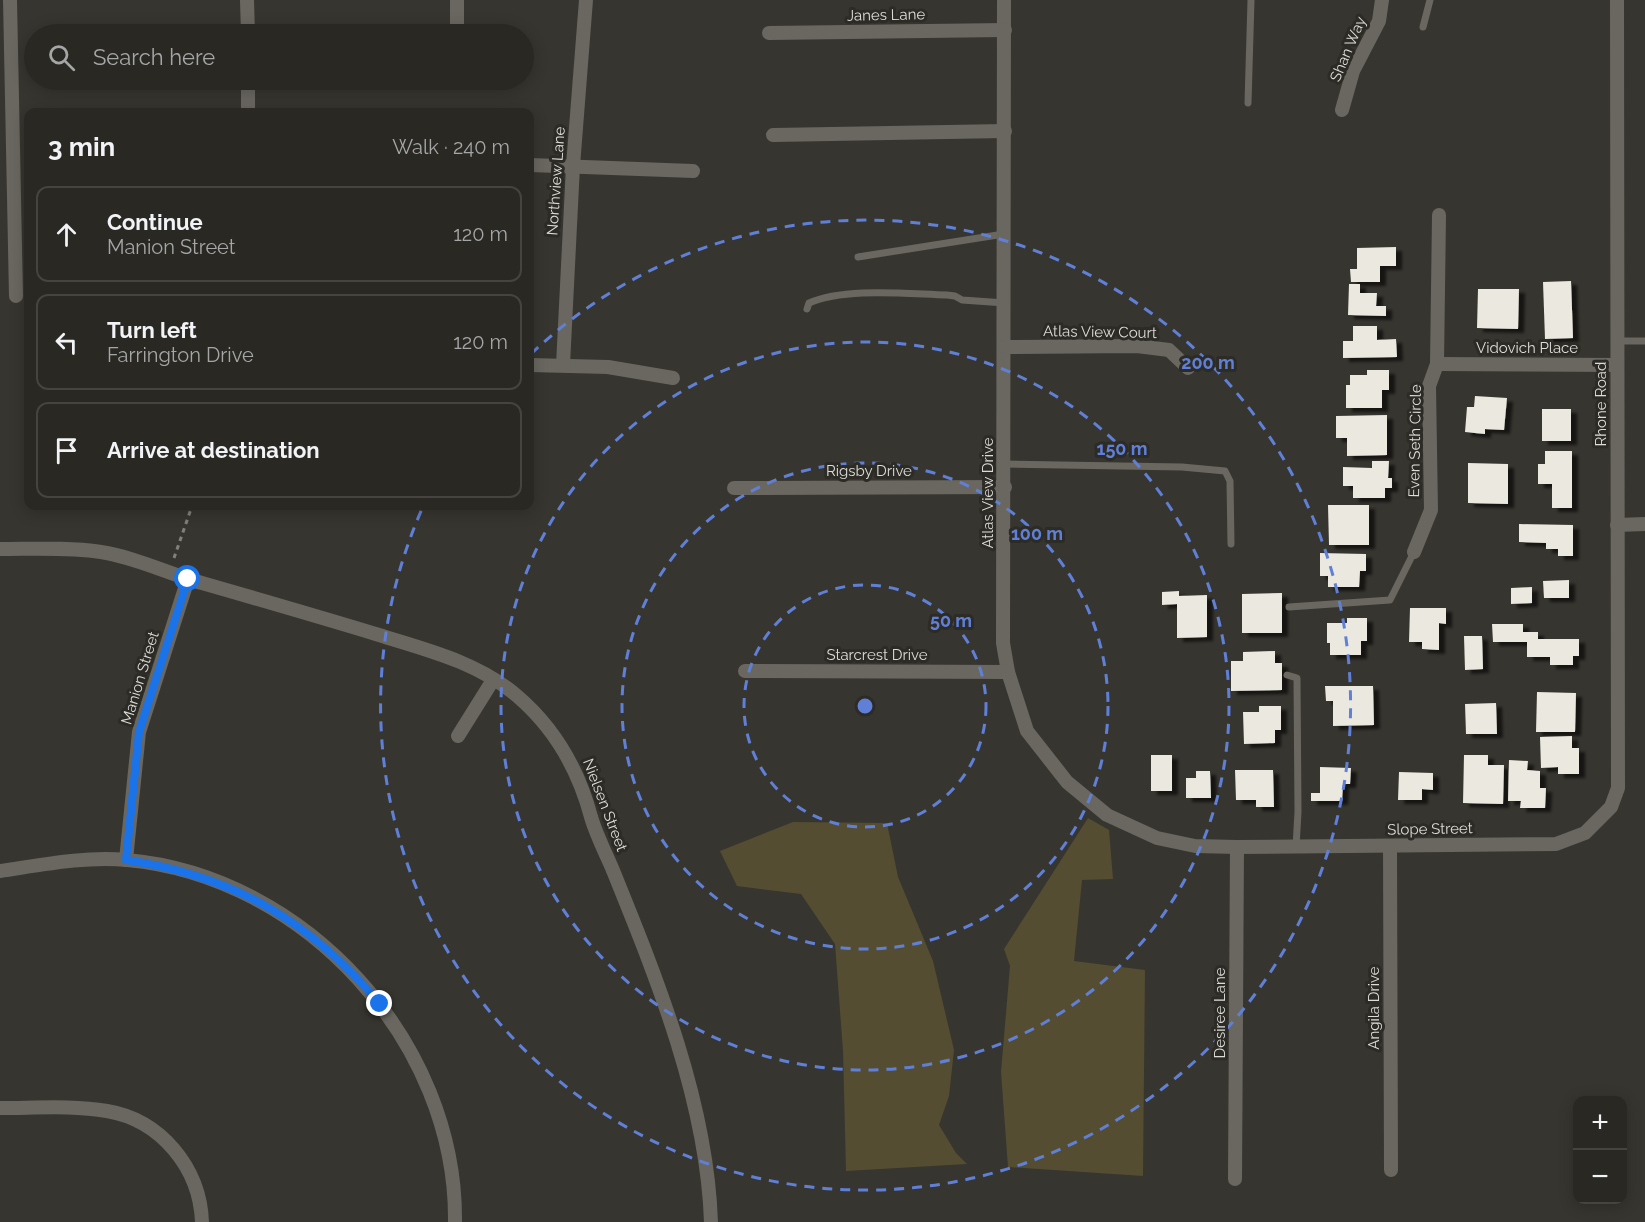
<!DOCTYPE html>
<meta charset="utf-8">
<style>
:root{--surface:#292823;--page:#31302b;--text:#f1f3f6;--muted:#a5a6a6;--line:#454441}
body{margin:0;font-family:Raleway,sans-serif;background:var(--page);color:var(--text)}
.controls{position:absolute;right:18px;bottom:18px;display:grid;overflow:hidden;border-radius:12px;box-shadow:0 3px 15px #0003}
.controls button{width:54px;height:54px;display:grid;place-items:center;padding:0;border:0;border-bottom:2px solid var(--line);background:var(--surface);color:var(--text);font:30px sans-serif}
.stop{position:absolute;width:18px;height:18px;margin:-14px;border:4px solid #1a73e8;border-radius:50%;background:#fff}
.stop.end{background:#1a73e8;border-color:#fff;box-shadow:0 2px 6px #0008}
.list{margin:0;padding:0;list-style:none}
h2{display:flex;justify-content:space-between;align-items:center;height:78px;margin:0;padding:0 24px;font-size:26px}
h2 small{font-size:20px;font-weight:400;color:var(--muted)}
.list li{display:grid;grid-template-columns:39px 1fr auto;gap:18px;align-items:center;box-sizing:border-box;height:96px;margin:0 12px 12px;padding:0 12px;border:2px solid var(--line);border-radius:12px}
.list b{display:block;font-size:22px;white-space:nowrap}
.list p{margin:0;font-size:20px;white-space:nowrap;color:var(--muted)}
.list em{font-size:20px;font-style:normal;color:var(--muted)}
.icon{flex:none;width:33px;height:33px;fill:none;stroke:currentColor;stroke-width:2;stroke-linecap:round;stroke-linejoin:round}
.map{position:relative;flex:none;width:1645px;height:1222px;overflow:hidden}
.search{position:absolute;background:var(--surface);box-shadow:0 3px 15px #0003;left:24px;top:24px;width:510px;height:66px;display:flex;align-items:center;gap:15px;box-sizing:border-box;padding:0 21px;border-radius:33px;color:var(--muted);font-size:22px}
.panel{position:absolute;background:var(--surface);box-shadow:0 3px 15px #0003;left:24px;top:108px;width:510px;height:402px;border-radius:12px}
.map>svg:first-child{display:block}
.green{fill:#544d32}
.building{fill:#eae8df;filter:url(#shadow)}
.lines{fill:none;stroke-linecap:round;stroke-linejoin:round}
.path{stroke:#81807b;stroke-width:3;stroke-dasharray:4.5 4.5;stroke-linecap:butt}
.service{stroke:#696760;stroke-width:7}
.minor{stroke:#696760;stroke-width:14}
.route{stroke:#1a73e8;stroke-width:8}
.ring{fill:none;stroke:#6080d8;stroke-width:3;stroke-dasharray:10 8}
.labels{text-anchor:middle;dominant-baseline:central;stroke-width:6;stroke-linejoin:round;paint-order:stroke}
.street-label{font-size:15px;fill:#dddcd8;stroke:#2d2b25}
.centre{fill:#6080d8;stroke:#2d2b25;stroke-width:3}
.ring-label{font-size:18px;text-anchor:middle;font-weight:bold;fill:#6080d8;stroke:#2d2b25;stroke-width:6;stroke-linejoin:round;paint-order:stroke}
</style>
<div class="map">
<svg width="1645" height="1222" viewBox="0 0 1645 1222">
<defs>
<filter id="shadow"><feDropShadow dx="6" dy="4" stdDeviation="1.5" flood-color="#0009"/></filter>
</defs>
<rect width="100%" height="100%" fill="#37352f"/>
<g class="green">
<path d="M1088,818L1109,830L1113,879L1082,880L1074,961L1145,970L1143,1176L1008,1167L1001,1072L1010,966L1004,949Z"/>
<path d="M793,822L887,823L898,877L933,961L954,1050L949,1096L939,1125L956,1153L967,1164L846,1171L843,1051L835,944L801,894L737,886L720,851Z"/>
</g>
<g class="building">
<path d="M1396,247V266H1380V282H1351L1350,269H1357V248Z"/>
<path d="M1571,281L1573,338L1545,339L1543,282Z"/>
<path d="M1349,284H1360V293H1377L1376,306H1386V316L1348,315Z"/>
<path d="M1478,289H1519L1518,329L1477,328Z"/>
<path d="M1353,326H1377V340L1396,339L1397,357L1343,358V341H1353Z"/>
<path d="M1367,370H1389V390H1382V408H1346V385H1350V375H1367Z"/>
<path d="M1475,396L1507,398L1504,430L1485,429V434L1465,432L1467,407H1474Z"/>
<rect x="1542" y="409" width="29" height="32"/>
<path d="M1387,415V455L1347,456V438H1336V416Z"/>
<path d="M1545,451H1572V508H1552V484H1538V464H1545Z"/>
<path d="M1372,461H1389L1388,478H1392V488H1385V498H1353V486H1343V467L1372,468Z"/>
<path d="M1468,463L1508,464V504L1468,503Z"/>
<path d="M1328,505H1369V545H1329Z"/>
<path d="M1519,524L1573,525V556H1558V549H1546V543L1519,542Z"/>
<path d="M1320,553L1366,554V571H1360L1359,587H1328V576H1320Z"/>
<path d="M1569,580V598H1544L1543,581Z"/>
<path d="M1532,587V603L1511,604V588Z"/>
<path d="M1179,591V596L1207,595V637L1177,638V604L1162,605V592Z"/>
<path d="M1282,593V633H1242V594Z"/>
<path d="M1410,608H1446V624L1439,623V650L1422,649V642H1409Z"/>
<path d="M1347,618H1367V641H1361V655H1330V643H1327V623H1347Z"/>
<path d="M1492,624H1523V632H1538V639H1579V656H1573V665H1550V657H1527V642H1493Z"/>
<path d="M1464,636H1482L1483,669L1465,670Z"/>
<path d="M1275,651V663H1282V690L1231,691V661H1243V652Z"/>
<path d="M1325,686H1373L1374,725L1333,726V701H1326Z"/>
<path d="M1537,692L1576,693L1575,732H1536Z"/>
<path d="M1496,703L1497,734H1466L1465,704Z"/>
<path d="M1259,706H1281V730H1275V743L1244,744L1243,712H1259Z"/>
<path d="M1572,736V748H1579V774H1558V767L1541,768L1540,737Z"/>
<rect x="1151" y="755" width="21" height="36"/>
<path d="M1464,755H1488V765H1504L1503,804L1463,803Z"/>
<path d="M1509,760L1528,761L1527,770L1540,771V788H1546L1545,808H1520L1521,801H1508Z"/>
<path d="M1320,767L1351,768L1350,784H1343L1342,801H1311V793H1320Z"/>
<path d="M1235,770H1273L1274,807H1256V800H1236Z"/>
<path d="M1196,771H1210L1211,798H1186V778H1196Z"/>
<path d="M1399,772L1433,773V790L1422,789V800H1398Z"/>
</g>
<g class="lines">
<path class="path" d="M174,558L192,506"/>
<g class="service">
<path d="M1423,27L1430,0"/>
<path d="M1248,103L1251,0"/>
<path d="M858,257L1004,234"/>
<path d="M807,309L809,303C844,287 908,294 947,295L955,296L962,300L1005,303"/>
<path d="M1617,341H1645"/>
<path d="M1005,464L1182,467L1225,471L1230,481L1231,544"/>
<path d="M1289,607L1390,600L1414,552"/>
<path d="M1287,675L1297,678L1298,812L1296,847"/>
</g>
<g class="minor">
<path d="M10,0L16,296"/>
<path d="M247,0L248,34"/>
<path d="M457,0V34"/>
<path d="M1004,0L1003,643L1008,672L1027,731L1067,782L1107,815L1157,838L1195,846L1237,847L1556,844L1585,833L1611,807L1618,788L1617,0"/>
<path d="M769,33L1005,30"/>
<path d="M248,80V112"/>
<path d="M1342,110L1353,71L1379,21L1382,0"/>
<path d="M773,135L1005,131"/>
<path d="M530,165L693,171"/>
<path d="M1005,347L1137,346L1169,350L1188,368"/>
<path d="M1437,364L1617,365"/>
<path d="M530,365L608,367L673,378"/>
<path d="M563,365L573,166L586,0"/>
<path d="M734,488L1005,487"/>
<path d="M1617,525L1645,524"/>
<path d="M0,549C33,549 68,547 101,552C135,557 169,574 202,583C261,600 320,617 379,635C427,650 477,662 516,695C555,728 578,768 591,817C596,834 605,852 612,868C657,979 707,1101 711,1222"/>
<path d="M1414,552L1431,510L1429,386L1437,364L1439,215"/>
<path d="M745,671L1008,672"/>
<path d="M458,736L493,680"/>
<path d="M1390,846L1391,1170"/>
<path d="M126,860L139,732L188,579"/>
<path d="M0,871C41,865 85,856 127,860C306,876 457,1043 455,1222"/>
<path d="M0,1108C35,1108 73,1105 107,1111C161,1120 200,1168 202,1222"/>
<path d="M1235,1179L1237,847"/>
</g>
</g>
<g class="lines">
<path class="route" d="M188,579L139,732L126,860C234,876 310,921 380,1004"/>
</g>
<g class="ring">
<circle cx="865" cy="706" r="121"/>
<circle cx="865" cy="706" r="243"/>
<circle cx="865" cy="706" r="364"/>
<path d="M531 354A485 485 0 1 1 422 509"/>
</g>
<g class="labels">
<g class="street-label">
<text transform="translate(886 15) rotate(-1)">Janes Lane</text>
<text transform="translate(1348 49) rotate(-67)">Shan Way</text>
<text transform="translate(556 181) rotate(-86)">Northview Lane</text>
<text transform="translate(1100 332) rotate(1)">Atlas View Court</text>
<text x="1527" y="348">Vidovich Place</text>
<text transform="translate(1601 404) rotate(-90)">Rhone Road</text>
<text transform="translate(1415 441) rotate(-89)">Even Seth Circle</text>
<text x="869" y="471">Rigsby Drive</text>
<text transform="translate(988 493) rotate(-90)">Atlas View Drive</text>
<text x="877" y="655">Starcrest Drive</text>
<text transform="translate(140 678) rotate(-73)">Manion Street</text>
<text transform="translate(605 805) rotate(69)">Nielsen Street</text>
<text transform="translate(1430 829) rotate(-1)">Slope Street</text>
<text transform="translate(1374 1008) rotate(-90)">Angila Drive</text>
<text transform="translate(1220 1013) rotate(-90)">Desiree Lane</text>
</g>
</g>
<circle cx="865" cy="706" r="9" class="centre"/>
<g class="ring-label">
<text x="1208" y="369">200 m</text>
<text x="1122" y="455">150 m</text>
<text x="1037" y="540">100 m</text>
<text x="951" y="627">50 m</text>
</g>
</svg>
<div class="controls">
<button>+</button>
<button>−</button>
</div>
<div class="stop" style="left:188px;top:579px"></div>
<div class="stop end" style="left:380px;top:1004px"></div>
<div class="search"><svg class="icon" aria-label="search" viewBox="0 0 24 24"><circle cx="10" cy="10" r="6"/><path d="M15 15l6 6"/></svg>Search here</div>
<section class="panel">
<h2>3 min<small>Walk · 240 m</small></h2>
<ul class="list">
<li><svg class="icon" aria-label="ahead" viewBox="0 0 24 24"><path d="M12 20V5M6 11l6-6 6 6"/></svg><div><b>Continue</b><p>Manion Street</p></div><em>120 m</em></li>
<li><svg class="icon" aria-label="left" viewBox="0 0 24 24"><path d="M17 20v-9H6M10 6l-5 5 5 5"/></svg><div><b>Turn left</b><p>Farrington Drive</p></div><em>120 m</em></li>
<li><svg class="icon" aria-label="arrive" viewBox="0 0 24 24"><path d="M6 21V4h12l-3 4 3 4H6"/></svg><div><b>Arrive at destination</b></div></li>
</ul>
</section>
</div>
